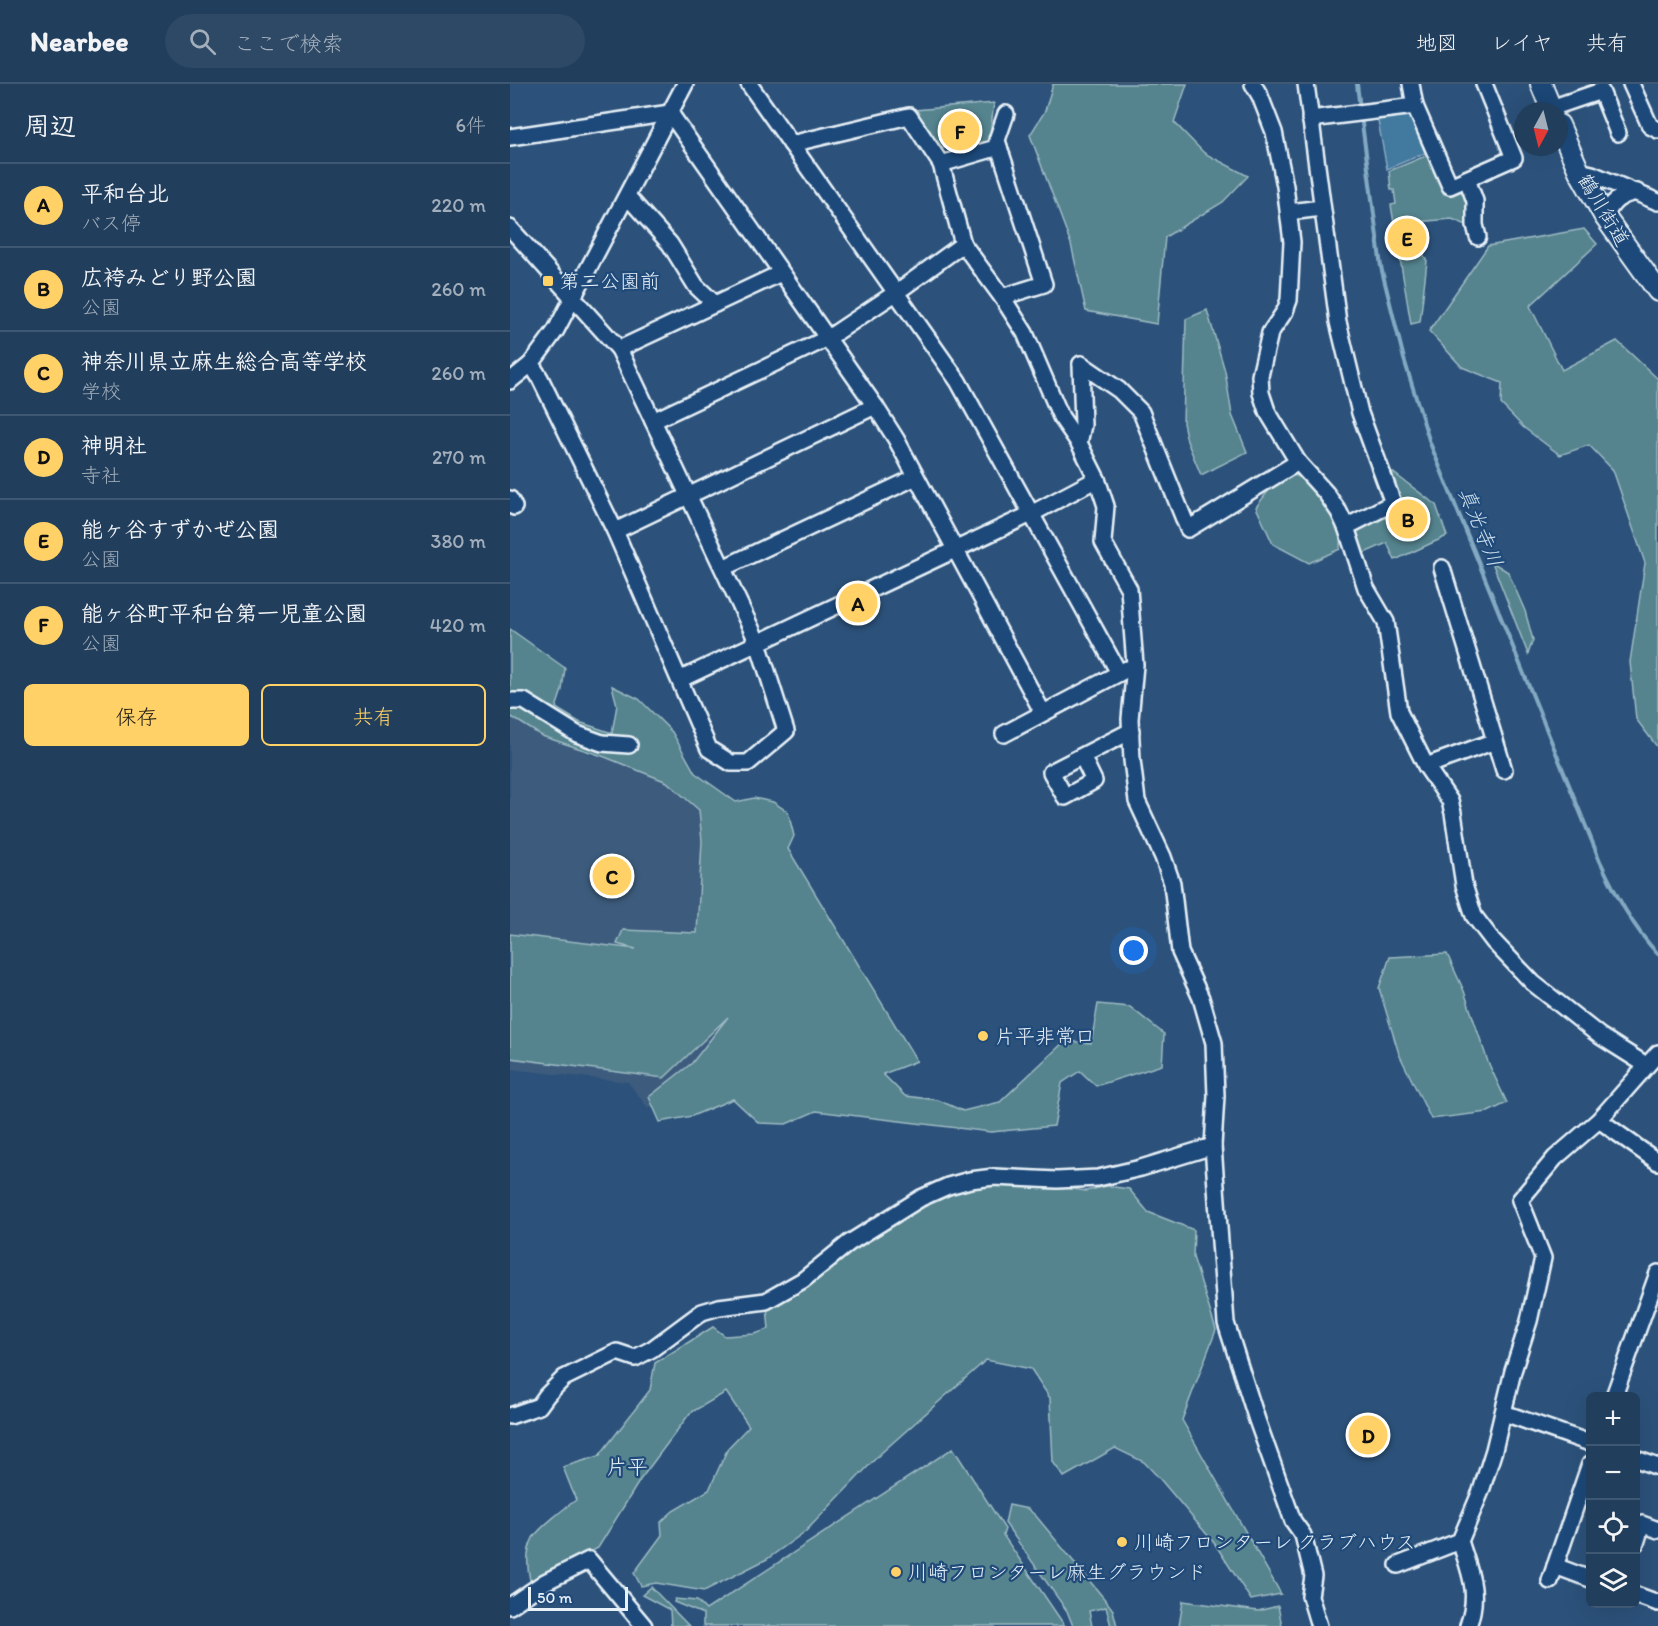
<!DOCTYPE html>
<html lang="ja">
<meta charset="utf-8">
<style>
:root{--surface:#213e5c;--page:#2d4965;--text:#f1f3f6;--muted:#a2aebb;--line:#3e5772;--accent:#ffd166}
body{margin:0;font-family:Itim,"Klee One",sans-serif;background:var(--page);color:var(--text)}
.controls{position:absolute;right:18px;bottom:18px;display:grid;overflow:hidden;border-radius:9px;box-shadow:0 6px 24px #0002}
.controls button{width:54px;height:54px;display:grid;place-items:center;padding:0;border:0;border-bottom:2px solid var(--line);background:var(--surface);color:var(--text);font:30px sans-serif}
.compass{position:absolute;left:1004px;top:18px;width:54px;height:54px;border-radius:50%;background:var(--surface);box-shadow:0 6px 24px #0002;rotate:187deg}
.scale{position:absolute;left:18px;bottom:15px;width:100px;box-sizing:border-box;padding-left:6px;border:3px solid #e8f1f8;border-top:0;font-size:16px;line-height:21px;white-space:nowrap;color:#e8f1f8;-webkit-text-stroke:4px #1f4a7a;paint-order:stroke}
.you{position:absolute;left:624px;top:867px;width:21px;height:21px;margin:-15px;border:4px solid #fff;border-radius:50%;background:#1a73e8;box-shadow:0 0 0 9px #1a73e833}
.badge{display:grid;place-items:center;width:39px;height:39px;border-radius:50%;background:var(--accent);color:#111;font-size:20px;font-weight:700}
.pin{position:absolute;translate:-50% -50%;border:3px solid #fff;box-shadow:0 2px 6px #0006}
.list{margin:0;padding:0;list-style:none}
h2{display:flex;justify-content:space-between;align-items:center;height:78px;margin:0;padding:0 24px;font-size:26px}
h2 small{font-size:20px;font-weight:400;color:var(--muted)}
.list li{display:grid;grid-template-columns:39px 1fr auto;gap:18px;align-items:center;box-sizing:border-box;height:84px;padding:0 24px;border-top:2px solid var(--line)}
.list b{display:block;font-size:22px;white-space:nowrap}
.list p{margin:0;font-size:20px;white-space:nowrap;color:var(--muted)}
.list em{font-size:20px;font-style:normal;color:var(--muted)}
.actions{display:flex;gap:12px;padding:18px 24px}
.actions a{flex:1;padding:14px 0;border:2px solid var(--accent);border-radius:9px;text-align:center;font-size:21px;color:var(--accent)}
.actions .main{background:var(--accent);color:#111}
.icon{flex:none;width:33px;height:33px;fill:none;stroke:currentColor;stroke-width:2;stroke-linecap:round;stroke-linejoin:round}
.map{position:relative;flex:none;width:1148px;height:1542px;overflow:hidden}
header{display:flex;align-items:center;gap:36px;box-sizing:border-box;height:84px;padding:0 30px;background:var(--surface);border-bottom:2px solid var(--line)}
header strong{font-size:28px}
nav{display:flex;gap:33px;margin-inline-start:auto;font-size:21px}
.search{width:420px;height:54px;background:var(--page);display:flex;align-items:center;gap:15px;box-sizing:border-box;padding:0 21px;border-radius:33px;color:var(--muted);font-size:22px}
main{display:flex}
aside{flex:1;background:var(--surface)}
.map>svg:first-child{display:block}
.built{fill:#3c5b7d}
.green{fill:#54848e;stroke:#9ebac3;stroke-width:1.5}
.water{fill:#42799e;stroke:#84a9c2;stroke-width:1.5}
.lines{fill:none;stroke-linecap:round;stroke-linejoin:round}
.stream{stroke:#84a9c2;stroke-width:4}
.minor-casing{stroke:#e8f1f8;stroke-width:20}
.major-casing{stroke:#e8f1f8;stroke-width:24}
.minor{stroke:#1f4a7a;stroke-width:15}
.major{stroke:#1f4a7a;stroke-width:20}
.poi-dot{fill:#ffd166;stroke:#1f4a7a;stroke-width:2}
.labels{text-anchor:middle;dominant-baseline:central;stroke-width:4.5;stroke-linejoin:round;paint-order:stroke}
.street-label{font-size:20px;fill:#e8f1f8;stroke:#1f4a7a}
.poi-label{font-size:20px;fill:#e8f1f8;stroke:#1f4a7a;text-anchor:start}
.water-label{font-size:21px;font-style:italic;fill:#cfdfea;stroke:#1f4a7a}
.neighbourhood-label{font-size:21px;fill:#e8f1f8;stroke:#1f4a7a}
</style>
<header>
<strong>Nearbee</strong>
<div class="search"><svg class="icon" aria-label="search" viewBox="0 0 24 24"><circle cx="10" cy="10" r="6"/><path d="M15 15l6 6"/></svg>ここで検索</div>
<nav><a>地図</a><a>レイヤ</a><a>共有</a></nav>
</header>
<main>
<aside>
<h2>周辺<small>6件</small></h2>
<ul class="list">
<li><span class="badge">A</span><div><b>平和台北</b><p>バス停</p></div><em>220 m</em></li>
<li><span class="badge">B</span><div><b>広袴みどり野公園</b><p>公園</p></div><em>260 m</em></li>
<li><span class="badge">C</span><div><b>神奈川県立麻生総合高等学校</b><p>学校</p></div><em>260 m</em></li>
<li><span class="badge">D</span><div><b>神明社</b><p>寺社</p></div><em>270 m</em></li>
<li><span class="badge">E</span><div><b>能ヶ谷すずかぜ公園</b><p>公園</p></div><em>380 m</em></li>
<li><span class="badge">F</span><div><b>能ヶ谷町平和台第一児童公園</b><p>公園</p></div><em>420 m</em></li>
</ul>
<div class="actions"><a class="main">保存</a><a>共有</a></div>
</aside>
<div class="map">
<svg width="1148" height="1542" viewBox="0 0 1148 1542">
<rect width="100%" height="100%" fill="#2c527b"/>
<filter id="ink" filterUnits="userSpaceOnUse"><feTurbulence type="fractalNoise" baseFrequency=".0167" numOctaves="2"/><feDisplacementMap in="SourceGraphic" scale="12" xChannelSelector="R" yChannelSelector="G"/><feConvolveMatrix kernelMatrix="1 2 1 2 8 2 1 2 1" color-interpolation-filters="sRGB"/></filter>
<g filter="url(#ink)">
<path class="built" d="M0,626L81,671L188,692L254,915L165,1009L138,1024L118,998L0,985Z"/>
<g class="green">
<path d="M543,0H677L664,38L694,69L738,92L713,118L655,153L647,240L576,227L561,160L520,51L535,27Z"/>
<path d="M484,19L479,57L433,64L411,38L405,26Z"/>
<path d="M918,71L934,110L946,105L956,109L960,123L959,142L942,135L905,138L910,165L917,177L910,238L901,240L881,121L886,120L884,106H881L879,87Z"/>
<path d="M1074,145L1087,160L1020,222L1052,286L1107,257L1148,295V664L1126,635L1120,578L1135,479L1103,386L1079,361L1050,371L1013,343L991,320L992,299L952,283L919,247L978,162Z"/>
<path d="M697,226L715,287L722,331L737,368L691,391L677,357L673,339L676,235Z"/>
<path d="M881,387L926,421L937,452L885,476L877,459L850,471L843,448L889,422L876,389Z"/>
<path d="M771,390L796,393L831,426L830,465L799,479L763,460L746,423Z"/>
<path d="M982,478L998,488L1015,527L1023,556L1018,570Z"/>
<path d="M0,545L55,584L52,606L46,624L69,638L102,649L107,621L102,602L129,615L162,648L185,689L226,718L244,714L263,718L278,728L284,752L278,765L407,977L373,990L395,1012L428,1016L453,1027L490,1018L555,957L581,959L588,920L620,923L654,950L652,981L586,1002L570,987L552,999L544,1042L481,1048L306,1027L276,1040L249,1039L223,1015L182,1032L150,1038L139,1013L182,979L218,933L154,994L0,974V850L126,865L107,860L113,846L187,849L192,757L189,726L157,698L95,673L32,652L0,632Z"/>
<path d="M937,870L954,907L978,978L997,1019L978,1028L921,1035L889,970L869,904L880,873Z"/>
<path d="M471,1100L543,1102L576,1107L597,1102L619,1105L638,1128L684,1146L683,1173L706,1246L672,1336L771,1510L741,1516L705,1460L650,1395L634,1378L605,1364L554,1393L543,1378L540,1314L521,1285L476,1276L370,1370L296,1447L257,1475L194,1507L146,1499L131,1502L124,1489L152,1451L151,1438L163,1427L199,1406L218,1364L239,1342L216,1308L180,1329L130,1396L88,1464L29,1495L20,1496C17,1483 16,1467 23,1454C29,1444 56,1423 66,1416L53,1383L89,1372L140,1306L145,1279L203,1243L215,1252L245,1250L259,1245L257,1224L321,1187L348,1159L426,1115Z"/>
<path d="M443,1364L495,1445L493,1451L555,1542H193V1530L164,1518L165,1515L187,1517L196,1526Z"/>
<path d="M499,1421L518,1425L526,1432L597,1518L603,1526L607,1542H601L596,1523L579,1527L582,1542H563L557,1527L495,1439Z"/>
<path d="M141,1503L177,1540L179,1542H161L160,1526L132,1511Z"/>
<path d="M673,1517L748,1527L768,1522L772,1542H669Z"/>
</g>
<path class="water" d="M896,30L901,33L915,69L877,85L868,37L871,33Z"/>
<g class="lines">
<g class="stream">
<path d="M847,0L850,25"/>
<path d="M851,32L871,183L894,275L920,359L1090,777C1105,809 1123,844 1148,870"/>
</g>
<g class="minor-casing">
<g id="minor">
<path d="M239,0L448,297L609,589"/>
<path d="M743,0L750,12L764,48L775,102L782,158L779,216L775,227L760,249L750,292L751,309L757,327L788,378L816,409L829,428L836,443L856,504L876,538L889,628L916,682L940,717L943,729L954,801L964,832L983,857L1023,899L1090,952L1136,981"/>
<path d="M796,0L828,238L850,329L883,419L836,443"/>
<path d="M901,0L905,22L940,102L1004,74L974,0"/>
<path d="M1121,0L1140,42L1148,46"/>
<path d="M1041,24L1091,7L1108,49"/>
<path d="M800,35L905,22"/>
<path d="M0,53L160,29L365,322L386,355L533,629"/>
<path d="M281,60L399,32L431,80L453,160L492,213L515,249L551,333L569,359L587,395L596,422L593,458L619,505L625,581L620,635L622,676L627,717L653,773L662,799L670,868L691,914L704,959L706,1012L703,1062L716,1239L747,1336L783,1437L793,1451L803,1492L800,1512L809,1542"/>
<path d="M489,63L487,56L496,30"/>
<path d="M431,80L489,63L534,200L492,213"/>
<path d="M1069,87L1082,90L1148,118"/>
<path d="M957,95L965,117V141L968,153"/>
<path d="M117,112L160,160L186,202L205,220"/>
<path d="M779,128L812,124"/>
<path d="M1095,133C1102,117 1110,111 1127,108"/>
<path d="M0,144L109,265L248,559L276,647L238,679H221L199,665L105,447L30,294L21,280"/>
<path d="M109,265L271,189"/>
<path d="M571,280L609,306L631,328L678,445L788,378"/>
<path d="M0,297L21,280L46,246L175,0"/>
<path d="M143,337L318,254L387,208L453,160"/>
<path d="M569,359L573,341L571,280"/>
<path d="M0,415L4,423"/>
<path d="M105,447L365,322"/>
<path d="M213,484L406,393"/>
<path d="M932,484L994,686"/>
<path d="M171,595L521,430L587,395"/>
<path d="M0,617H14L67,650L92,659L119,661"/>
<path d="M494,650L617,585"/>
<path d="M572,672L584,697L555,713L541,688L621,647"/>
<path d="M916,682L985,657"/>
<path d="M1089,1036L1148,1078"/>
<path d="M1104,1312L1148,1189"/>
<path d="M994,1329L1080,1359"/>
<path d="M0,1332L29,1322L37,1311L54,1294L107,1268L125,1274L142,1265L192,1228L209,1223L256,1217L293,1196L339,1159L411,1114L438,1102L460,1096L484,1093L547,1096L588,1094L631,1084L703,1062"/>
<path d="M1126,1375L1148,1383"/>
<path d="M950,1457C960,1489 970,1509 958,1542"/>
<path d="M1126,1459L1132,1440L1148,1446"/>
<path d="M888,1481L950,1457L971,1407L984,1366L1003,1287L1019,1237L1033,1174L1010,1116L1045,1074L1089,1036L1148,969"/>
<path d="M1045,1482L1080,1495"/>
<path d="M1040,1497L1080,1380"/>
<path d="M1126,1511L1148,1519"/>
<path d="M0,1522L35,1498L79,1476L134,1542"/>
</g>
</g>
<g class="major-casing">
<g id="major">
<path d="M1031,0L1042,27"/>
<path d="M1049,41L1069,87L1095,133L1148,207"/>
</g>
</g>
<use href="#minor" class="minor"/>
<use href="#major" class="major"/>
</g>
</g>
<g class="poi-dot">
<rect x="32" y="191" width="12" height="12" rx="3"/>
<circle cx="473" cy="952" r="6"/>
<circle cx="612" cy="1458" r="6"/>
<circle cx="386" cy="1488" r="6"/>
</g>
<g class="labels">
<g class="street-label">
<text transform="translate(1094 126) rotate(59)">鶴川街道</text>
</g>
<g class="poi-label">
<text x="50" y="197">第二公園前</text>
<text x="485" y="952">片平非常口</text>
<text x="624" y="1458">川崎フロンターレ クラブハウス</text>
<text x="398" y="1488">川崎フロンターレ麻生グラウンド</text>
</g>
<g class="water-label">
<text transform="translate(971 443) rotate(68)">真光寺川</text>
</g>
<g class="neighbourhood-label">
<text x="117" y="1382">片平</text>
</g>
</g>
</svg>
<div class="controls">
<button>+</button>
<button>−</button>
<button><svg class="icon" aria-label="locate" viewBox="0 0 24 24"><circle cx="12" cy="12" r="6"/><path d="M12 2v4M12 18v4M2 12h4M18 12h4"/></svg></button>
<button><svg class="icon" aria-label="layers" viewBox="0 0 24 24"><path d="M12 4l9 5-9 5-9-5zM3 14l9 5 9-5"/></svg></button>
</div>
<svg class="compass" viewBox="-18 -18 36 36"><path d="M0-13l5 13h-10z" fill="#e53935"/><path d="M0 13l5-13h-10z" fill="#a2aebb"/></svg>
<div class="scale">50 m</div>
<div class="you"></div>
<div class="pin badge" style="left:348px;top:519px">A</div>
<div class="pin badge" style="left:898px;top:435px">B</div>
<div class="pin badge" style="left:102px;top:792px">C</div>
<div class="pin badge" style="left:858px;top:1351px">D</div>
<div class="pin badge" style="left:897px;top:154px">E</div>
<div class="pin badge" style="left:450px;top:47px">F</div>
</div>
</main>
